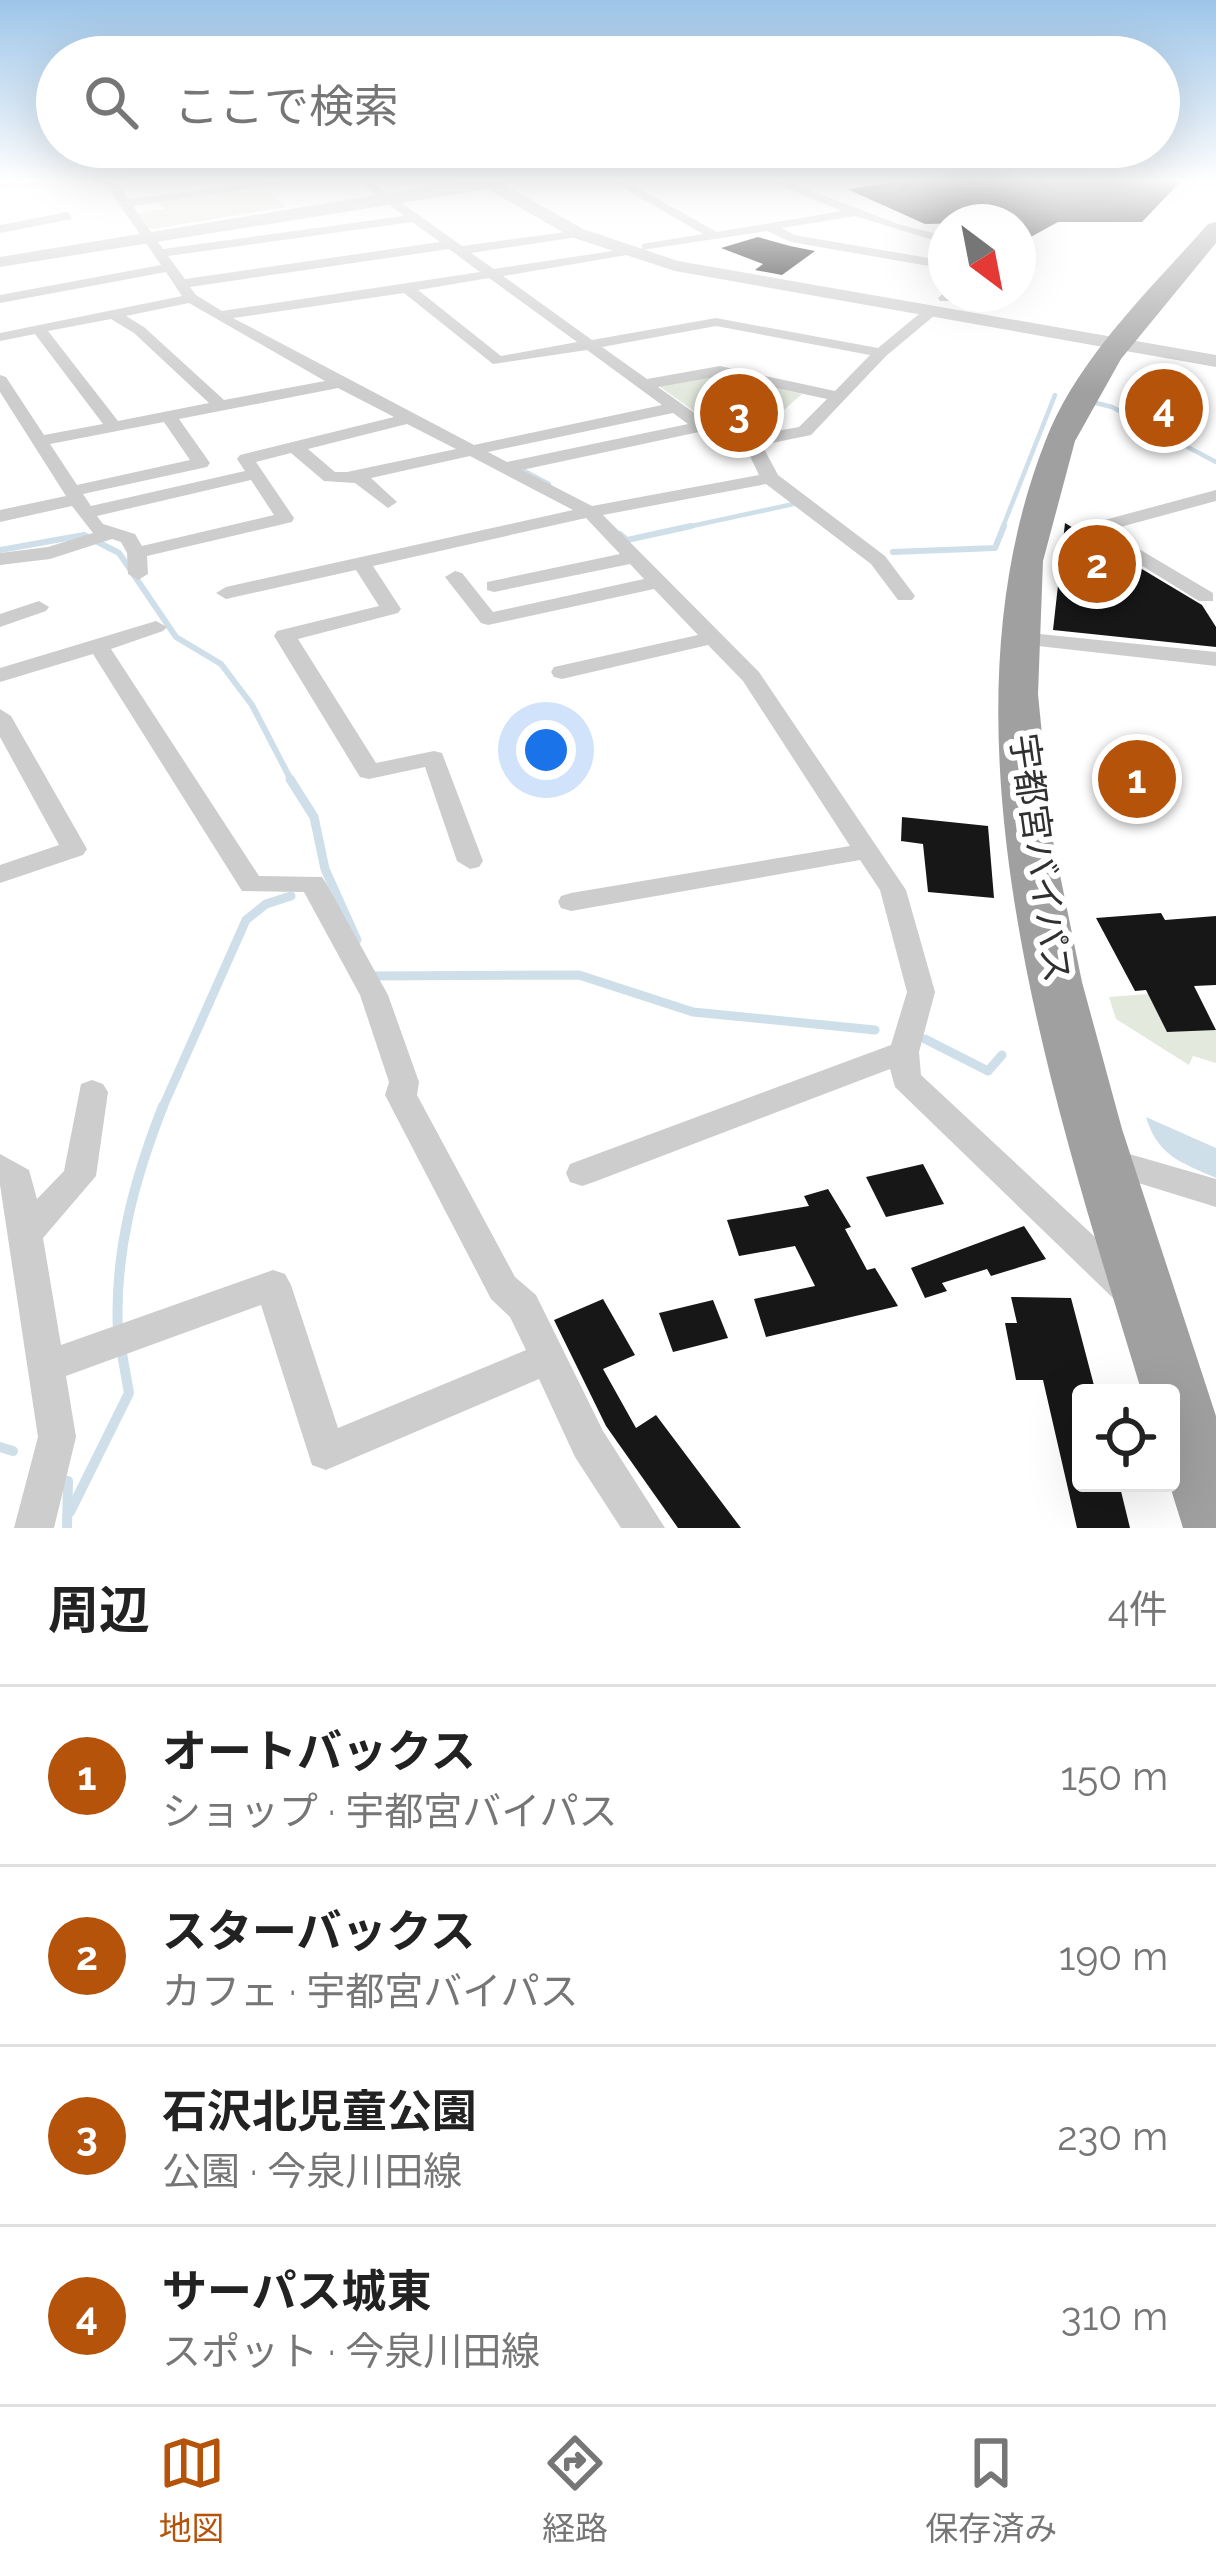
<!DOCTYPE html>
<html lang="ja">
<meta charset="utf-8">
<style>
:root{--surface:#fff;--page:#f6f6f6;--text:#222;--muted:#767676;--line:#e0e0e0;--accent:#b45309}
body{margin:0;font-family:Raleway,"Noto Sans JP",sans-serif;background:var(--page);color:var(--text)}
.controls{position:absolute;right:36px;bottom:36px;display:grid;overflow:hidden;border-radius:12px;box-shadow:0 12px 48px #0002}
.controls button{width:108px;height:108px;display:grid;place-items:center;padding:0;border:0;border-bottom:3px solid var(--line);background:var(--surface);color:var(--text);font:60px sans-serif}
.compass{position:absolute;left:928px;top:204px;width:108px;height:108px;border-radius:50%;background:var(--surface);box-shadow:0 12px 48px #0002;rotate:148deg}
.you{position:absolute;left:546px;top:750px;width:42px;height:42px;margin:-30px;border:9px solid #fff;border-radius:50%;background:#1a73e8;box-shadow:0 0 0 18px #1a73e833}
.badge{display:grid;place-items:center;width:78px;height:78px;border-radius:50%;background:var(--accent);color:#fff;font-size:39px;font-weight:700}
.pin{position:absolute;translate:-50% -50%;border:6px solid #fff;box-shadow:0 3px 12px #0006}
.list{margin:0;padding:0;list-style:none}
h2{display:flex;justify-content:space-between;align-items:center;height:156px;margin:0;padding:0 48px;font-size:51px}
h2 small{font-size:39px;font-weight:400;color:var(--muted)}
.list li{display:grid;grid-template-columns:78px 1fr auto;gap:36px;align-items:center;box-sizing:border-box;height:180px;padding:0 48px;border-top:3px solid var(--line)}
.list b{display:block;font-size:45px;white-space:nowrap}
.list p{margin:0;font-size:39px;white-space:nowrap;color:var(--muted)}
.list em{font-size:39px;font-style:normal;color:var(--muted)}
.icon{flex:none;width:66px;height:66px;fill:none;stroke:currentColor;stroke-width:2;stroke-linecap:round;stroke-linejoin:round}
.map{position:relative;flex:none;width:1216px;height:1528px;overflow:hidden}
.search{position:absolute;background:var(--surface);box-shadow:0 12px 48px #0002;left:36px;right:36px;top:36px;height:132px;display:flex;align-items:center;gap:30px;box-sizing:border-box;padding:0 42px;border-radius:66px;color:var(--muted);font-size:45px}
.sheet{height:876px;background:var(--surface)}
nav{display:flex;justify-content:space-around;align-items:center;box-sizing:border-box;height:168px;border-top:3px solid var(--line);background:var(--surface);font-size:33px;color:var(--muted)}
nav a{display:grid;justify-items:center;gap:6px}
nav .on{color:var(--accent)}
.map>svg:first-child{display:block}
.green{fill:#e3e9dd}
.water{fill:#cedfe9}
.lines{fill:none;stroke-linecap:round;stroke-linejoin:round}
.stream-far3{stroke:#cedfe9;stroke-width:4.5}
.stream-far2{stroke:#cedfe9;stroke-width:6}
.stream-far1{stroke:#cedfe9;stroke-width:9}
.stream{stroke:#cedfe9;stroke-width:10}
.building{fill:#171717}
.minor{fill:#cdcdcd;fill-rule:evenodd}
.tertiary{fill:#cdcdcd;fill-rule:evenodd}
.trunk{fill:#a0a0a0;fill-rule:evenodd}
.labels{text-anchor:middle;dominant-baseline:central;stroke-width:12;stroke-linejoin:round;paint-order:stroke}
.street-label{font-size:36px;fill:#303030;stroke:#fff}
</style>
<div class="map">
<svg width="1216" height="1528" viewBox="0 0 1216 1528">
<rect width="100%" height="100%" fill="#fff"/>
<g class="green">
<path d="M263,187L286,207L154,229L147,228L138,213L165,209L158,201Z"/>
<path d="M722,375L802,394L759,432L730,437L659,386Z"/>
<path d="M1148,994L1167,1032L1216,1029V1063L1193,1056L1189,1065L1116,1019L1109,997Z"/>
</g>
<path class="water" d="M1146,1117L1216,1148V1178C1180,1162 1158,1156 1146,1117Z"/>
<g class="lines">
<g class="stream-far3">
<path d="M1092,402L1112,407L1216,462"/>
<path d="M515,466L549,484"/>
<path d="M678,529L803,502"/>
<path d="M1002,529L1055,395"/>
</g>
<g class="stream-far2">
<path d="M620,534L627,540L691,526"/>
<path d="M0,550L84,535L119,553L176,637L221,664L252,705L292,782"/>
<path d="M893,552L995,548L1004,526"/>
</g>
<g class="stream-far1">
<path d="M290,779L314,817L325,869L357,940"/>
<path d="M373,976L579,975L693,1012L875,1030"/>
<path d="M925,1039L988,1071L1002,1055"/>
<path d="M162,1109L246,920L266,904L291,896"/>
</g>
<g class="stream">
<path d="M118,1333C114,1253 134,1180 163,1106"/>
<path d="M0,1447L13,1451"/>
<path d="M70,1512L129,1393L121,1348"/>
<path d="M67,1528L68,1481"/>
</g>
</g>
<g class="building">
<path d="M916,179H1183L1142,222H1058L1018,244V222L925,224L847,189Z"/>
<path d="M758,237L790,246L815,251L782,275L755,270L763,264L721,248Z"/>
<path d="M1177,395L1207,409L1150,423L1121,408Z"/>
<path d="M1065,523L1202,605L1216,627V647L1053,630Z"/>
<path d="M902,817L988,826L994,898L928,892L923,844L901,841Z"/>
<path d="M1161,913L1165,920L1216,916V985L1194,986L1216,1030L1167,1032L1146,990L1135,991L1096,918Z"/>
<path d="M923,1164L944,1204L886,1217L866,1177Z"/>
<path d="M828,1189L851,1227L845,1229L867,1270L875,1268L898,1306L766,1337L754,1299L815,1286L795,1246L739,1256L727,1220L809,1206L804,1196Z"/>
<path d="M1024,1226L1046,1259L991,1276L987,1269L942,1283L947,1291L925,1298L911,1268Z"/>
<path d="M1011,1297L1071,1298L1096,1393H1081V1483H1119L1130,1528H1077L1043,1380H1016L1005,1323H1017Z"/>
<path d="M603,1299L635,1355L603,1369L636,1428L656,1415L741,1528H678L606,1426L554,1320Z"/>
<path d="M713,1300L728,1338L673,1352L659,1313Z"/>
</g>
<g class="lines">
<g class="minor">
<path d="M35,179H70L0,189V183Z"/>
<path d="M102,179H114L128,199L287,179H318L133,206L163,249L404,216L355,179H368L462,246L581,230L583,233L577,237L471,253L494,269L632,248L633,251L627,255L503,276L592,340L716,318L878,348L925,309H935V315L886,356L811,435L762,445L778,475L885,556L915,596L912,600H898L871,564L766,484L603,515L759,672L906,890L935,992L919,1052L921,1075L1139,1278L1145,1289L1139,1300L1127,1304L1115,1300L895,1087L890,1069L594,1182L582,1186L570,1182L566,1173L570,1164L891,1045L907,992L880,890L860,860L571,911L561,908L558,902L561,896L571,893L850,846L743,681L708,645L562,679L554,677L551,672L554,667L698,635L654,589L488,625L481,623L445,577L455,571L462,573L493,612L644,579L630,564L494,592L487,590V582L620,554L586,518L373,566L401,609L398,613L298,639L376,763L434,751L442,753L483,861L479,867L470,869L457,861L425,767L369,779L360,777L274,636L277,631L379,606L356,570L226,599L216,593L226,587L573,510L470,456L371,478L397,502L388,508L355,483L324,481L291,453L256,462L294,518L292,522L147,556L148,574L138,580L128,574L127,553L121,542L112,539L50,559L0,565V553L48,547L93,533L72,506L0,522V510L66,496L0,392V375L6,377L44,435L103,424L35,334L0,341V333L182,296L166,272L0,303V295L161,265ZM412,222L440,242L185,279L168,256ZM449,249L480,272L222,311L196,295L190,287ZM489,278L577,342L501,356L418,290ZM404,293L493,364L587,350L662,405L474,445L233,318ZM189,303L325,381L224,400L144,327L126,316ZM111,319L134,333L209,403L118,421L48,331ZM716,326L870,355L835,391L720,366L647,379L602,347ZM720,376L827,399L799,427L731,439L658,387ZM338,388L394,417L240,455L237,459L245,471L91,506L83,494L207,467L210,463L179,419ZM673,413L688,424L507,462L488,452ZM164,422L190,460L77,485L50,444ZM407,424L456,449L347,472H335L308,449ZM699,432L722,449L746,448L759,475L592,506L522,470ZM251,480L274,515L142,546L135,534L103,524L97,516Z"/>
<path d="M502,179H530L506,184Z"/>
<path d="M608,179H622L717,232L842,211L764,179H780L901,225L946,236V244L855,216L782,228L794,235L946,261V269L791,242L767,231L642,250V244L703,234Z"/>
<path d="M68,212L72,219L0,233V225Z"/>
<path d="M946,291V294H956L950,301H940L938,298Z"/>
<path d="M1216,490V501L1113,529L1112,533L1213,593V601H1199L1092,535L1097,522Z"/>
<path d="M39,601L49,607L46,611L0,627V614Z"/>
<path d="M156,621L167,627L163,631L111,649L259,876L322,877L326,883L388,995L419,1082L417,1095L515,1277L536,1295L603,1431L665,1528H621L575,1457L539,1379L326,1470L312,1465L261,1305L66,1376L76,1437L54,1528H14L38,1437L0,1185V1154L29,1170L37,1199L64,1171L81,1084L92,1080L103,1084L108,1092L96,1176L43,1238L61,1345L273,1270L285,1274L291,1285L338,1428L526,1350L510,1317L491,1299L385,1095L389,1082L360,995L304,892L242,891L93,654L0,682V668Z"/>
<path d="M1020,632L1216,652V666L1012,643L1009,638Z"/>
<path d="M0,709L11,716L87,849L83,855L0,883V865L59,845L0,737Z"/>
<path d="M1105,1147L1216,1179V1207L1093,1169L1089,1160L1093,1151Z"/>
</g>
<path class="tertiary" d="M474,179H510L506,186L583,229L678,261L1216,355V367L675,271L571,237L488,189L0,267V257Z"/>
<path class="trunk" d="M1216,222V243L1121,359L1075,441L1043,561L1038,694L1052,836L1082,982L1122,1129L1216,1416V1528H1183L1169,1483L1171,1393H1142C1055,1104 929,738 1045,442C1077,358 1150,290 1208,224Z"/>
</g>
<linearGradient id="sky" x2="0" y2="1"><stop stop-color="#9dc5e8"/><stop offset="0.46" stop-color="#fff"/><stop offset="1" stop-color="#fff" stop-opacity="0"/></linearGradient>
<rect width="1216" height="393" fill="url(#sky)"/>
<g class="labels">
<g class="street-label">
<text transform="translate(1041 858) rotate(82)">宇都宮バイパス</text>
</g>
</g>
</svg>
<div class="controls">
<button><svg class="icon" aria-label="locate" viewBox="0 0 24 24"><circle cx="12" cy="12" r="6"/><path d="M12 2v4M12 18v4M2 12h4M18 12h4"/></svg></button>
</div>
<svg class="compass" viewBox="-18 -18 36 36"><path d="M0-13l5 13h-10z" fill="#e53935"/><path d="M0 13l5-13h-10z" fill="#767676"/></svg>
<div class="you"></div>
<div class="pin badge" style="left:1137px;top:779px">1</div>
<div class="pin badge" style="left:1097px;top:564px">2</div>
<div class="pin badge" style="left:739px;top:413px">3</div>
<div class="pin badge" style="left:1164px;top:408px">4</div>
<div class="search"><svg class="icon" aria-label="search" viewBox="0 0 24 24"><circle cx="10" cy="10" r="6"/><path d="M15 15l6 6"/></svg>ここで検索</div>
</div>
<section class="sheet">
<h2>周辺<small>4件</small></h2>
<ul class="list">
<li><span class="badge">1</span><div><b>オートバックス</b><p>ショップ · 宇都宮バイパス</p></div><em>150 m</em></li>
<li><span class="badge">2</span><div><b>スターバックス</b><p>カフェ · 宇都宮バイパス</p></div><em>190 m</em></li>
<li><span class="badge">3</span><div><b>石沢北児童公園</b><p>公園 · 今泉川田線</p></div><em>230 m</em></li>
<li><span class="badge">4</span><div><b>サーパス城東</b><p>スポット · 今泉川田線</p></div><em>310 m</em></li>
</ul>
</section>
<nav>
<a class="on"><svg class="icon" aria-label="map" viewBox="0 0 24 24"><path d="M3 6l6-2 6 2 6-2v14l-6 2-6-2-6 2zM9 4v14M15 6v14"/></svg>地図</a>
<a><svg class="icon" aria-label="directions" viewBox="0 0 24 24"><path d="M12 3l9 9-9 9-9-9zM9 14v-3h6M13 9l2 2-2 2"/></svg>経路</a>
<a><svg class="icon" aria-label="saved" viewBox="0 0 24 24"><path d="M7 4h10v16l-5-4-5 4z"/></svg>保存済み</a>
</nav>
